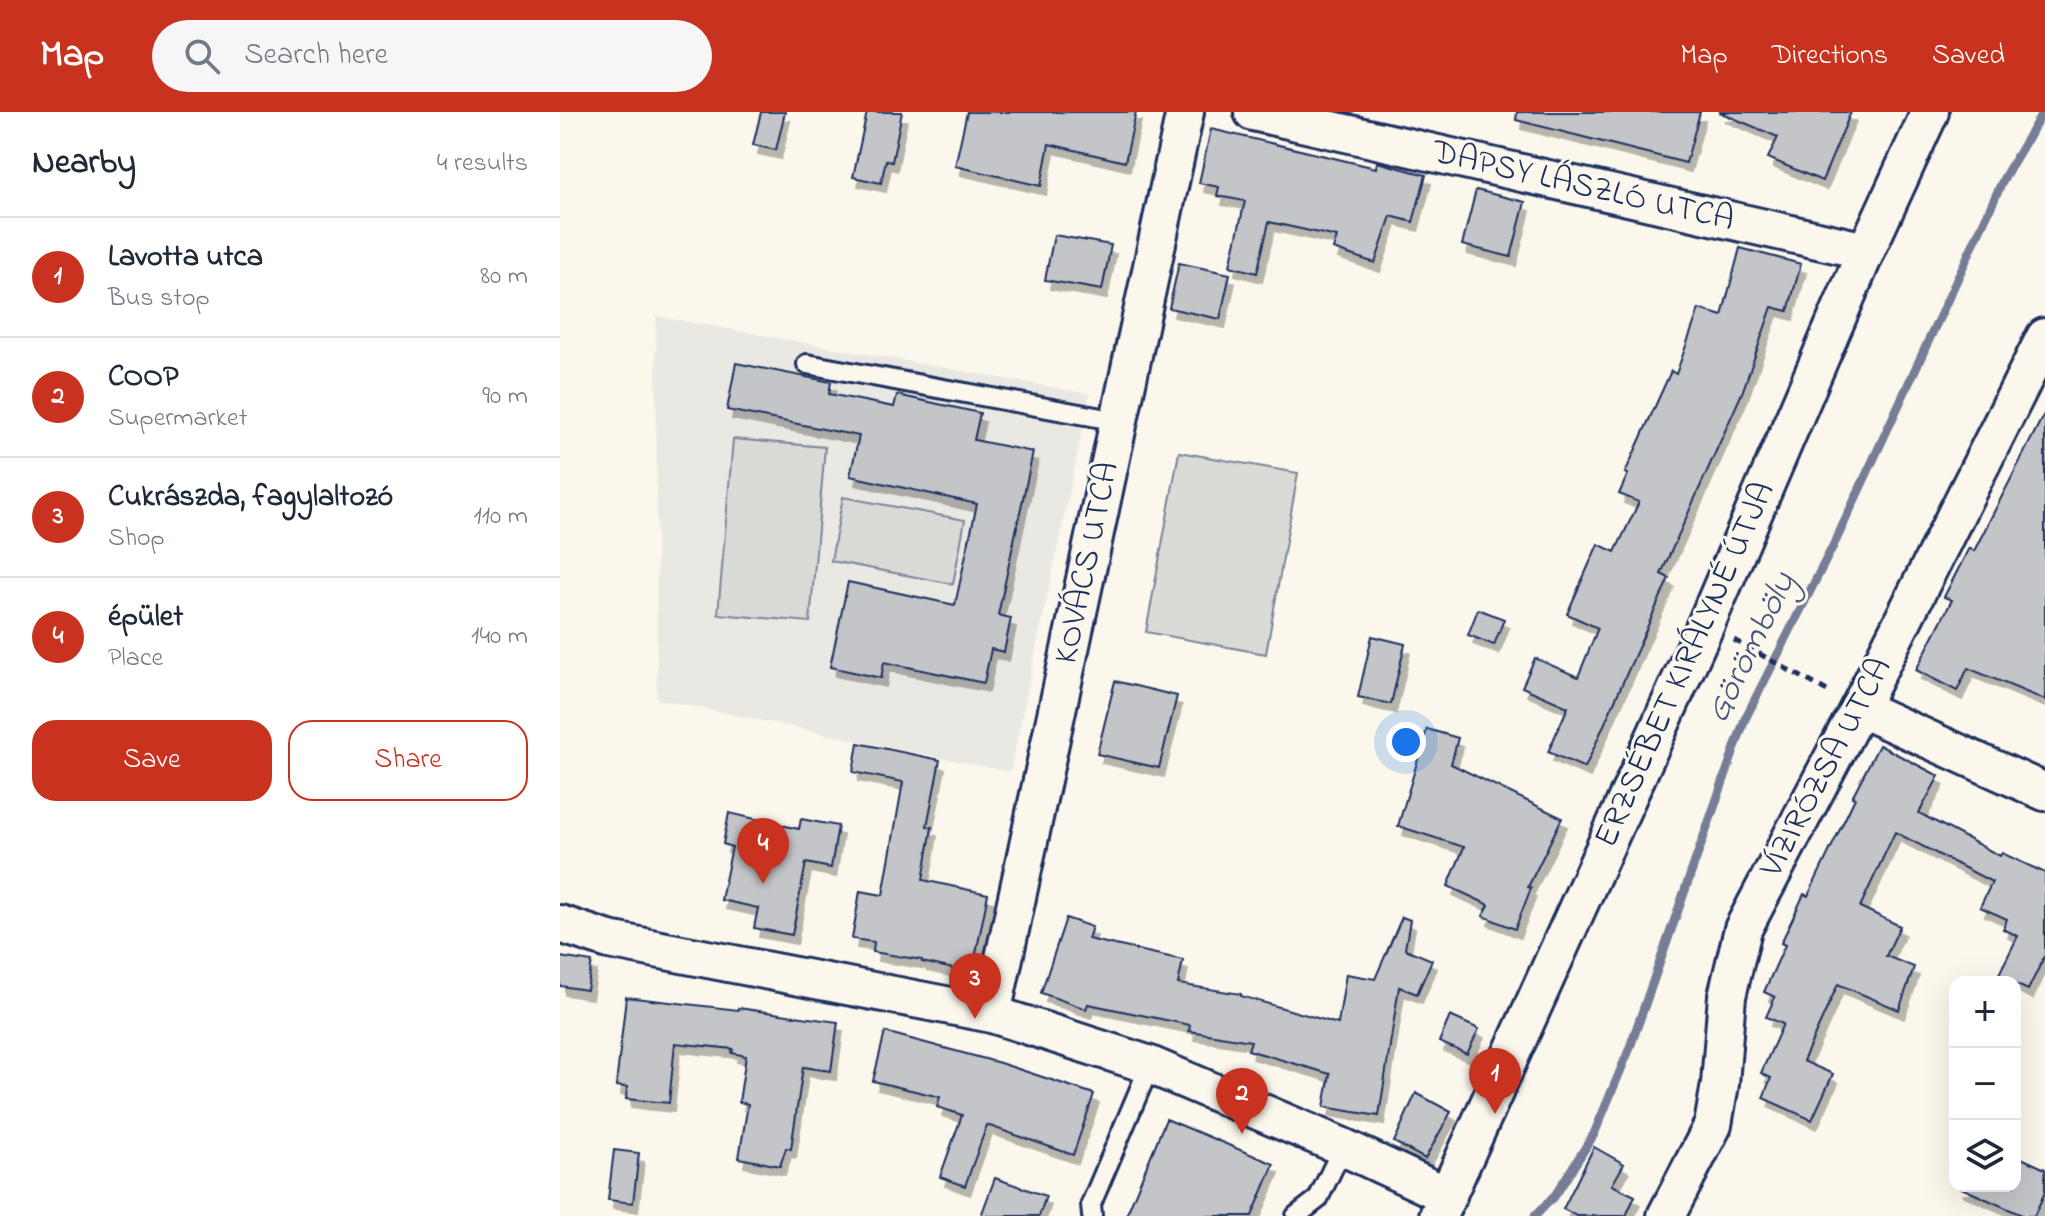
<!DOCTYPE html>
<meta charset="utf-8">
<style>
:root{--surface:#fff;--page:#f6f6f7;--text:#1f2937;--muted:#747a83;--line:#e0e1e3;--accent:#c8321e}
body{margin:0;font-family:"Indie Flower",sans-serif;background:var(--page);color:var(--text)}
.controls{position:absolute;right:24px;bottom:24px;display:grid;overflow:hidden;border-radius:16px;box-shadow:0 8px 32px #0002}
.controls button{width:72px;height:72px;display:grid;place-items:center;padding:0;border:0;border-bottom:2px solid var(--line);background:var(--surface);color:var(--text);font:40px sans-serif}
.you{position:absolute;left:846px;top:630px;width:28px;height:28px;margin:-20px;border:6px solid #fff;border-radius:50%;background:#1a73e8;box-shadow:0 0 0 12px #1a73e833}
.badge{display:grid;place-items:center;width:52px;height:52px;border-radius:50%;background:var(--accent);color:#fff;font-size:26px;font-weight:700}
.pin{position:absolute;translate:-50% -66px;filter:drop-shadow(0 2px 4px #0008)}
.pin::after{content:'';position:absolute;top:42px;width:28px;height:24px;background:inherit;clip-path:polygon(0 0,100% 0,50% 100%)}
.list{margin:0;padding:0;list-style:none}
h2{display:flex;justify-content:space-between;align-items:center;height:104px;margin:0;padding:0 32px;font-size:34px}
h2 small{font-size:26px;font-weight:400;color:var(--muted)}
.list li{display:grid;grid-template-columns:52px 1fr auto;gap:24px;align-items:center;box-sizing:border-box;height:120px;padding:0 32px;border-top:2px solid var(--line)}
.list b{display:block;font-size:30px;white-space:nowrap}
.list p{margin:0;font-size:26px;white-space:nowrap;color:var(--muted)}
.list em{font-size:26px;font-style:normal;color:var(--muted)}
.actions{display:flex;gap:16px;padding:24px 32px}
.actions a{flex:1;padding:18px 0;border:2px solid var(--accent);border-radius:24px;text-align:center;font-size:28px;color:var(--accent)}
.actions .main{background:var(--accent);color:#fff}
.icon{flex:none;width:44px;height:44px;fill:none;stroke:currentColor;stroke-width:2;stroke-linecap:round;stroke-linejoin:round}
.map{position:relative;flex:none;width:1485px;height:1104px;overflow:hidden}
header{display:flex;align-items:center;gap:48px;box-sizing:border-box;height:112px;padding:0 40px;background:var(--accent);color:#fff}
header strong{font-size:38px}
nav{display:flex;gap:44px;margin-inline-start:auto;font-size:28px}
.search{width:560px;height:72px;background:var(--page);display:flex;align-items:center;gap:20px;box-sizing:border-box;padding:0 28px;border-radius:44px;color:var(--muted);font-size:30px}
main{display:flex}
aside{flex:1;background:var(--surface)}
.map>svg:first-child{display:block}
.built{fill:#eae8e2}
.green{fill:#dadad7;stroke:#7a849a;stroke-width:2}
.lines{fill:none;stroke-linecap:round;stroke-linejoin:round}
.stream{stroke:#747e96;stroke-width:9}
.building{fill:#c3c5c9;stroke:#1b2f5e;stroke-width:2;filter:url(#shadow)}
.lane-casing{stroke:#1b2f5e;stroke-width:24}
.street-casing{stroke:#1b2f5e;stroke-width:42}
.path{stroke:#1b2f5e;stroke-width:5;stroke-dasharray:8 6;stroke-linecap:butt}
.lane{stroke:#fbf7ec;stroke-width:18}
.street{stroke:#fbf7ec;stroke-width:36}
.labels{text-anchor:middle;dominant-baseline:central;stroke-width:6;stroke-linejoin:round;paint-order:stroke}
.street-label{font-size:34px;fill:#1b2f5e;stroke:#fbf7ec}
.water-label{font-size:36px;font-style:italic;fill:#47577a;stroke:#fbf7ec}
</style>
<header>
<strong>Map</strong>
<div class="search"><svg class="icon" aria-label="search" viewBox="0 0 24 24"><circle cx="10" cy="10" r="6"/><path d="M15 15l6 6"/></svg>Search here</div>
<nav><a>Map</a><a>Directions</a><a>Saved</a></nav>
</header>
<main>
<aside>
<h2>Nearby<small>4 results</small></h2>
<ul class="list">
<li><span class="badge">1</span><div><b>Lavotta utca</b><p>Bus stop</p></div><em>80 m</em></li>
<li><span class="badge">2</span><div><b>COOP</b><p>Supermarket</p></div><em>90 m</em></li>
<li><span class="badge">3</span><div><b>Cukrászda, fagylaltozó</b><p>Shop</p></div><em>110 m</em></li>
<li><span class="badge">4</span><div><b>épület</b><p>Place</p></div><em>140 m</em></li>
</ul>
<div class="actions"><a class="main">Save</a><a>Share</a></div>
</aside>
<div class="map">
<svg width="1485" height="1104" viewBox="0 0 1485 1104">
<defs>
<filter id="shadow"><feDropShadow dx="5" dy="9" stdDeviation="0" flood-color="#0004"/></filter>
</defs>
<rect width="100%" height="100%" fill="#fbf7ec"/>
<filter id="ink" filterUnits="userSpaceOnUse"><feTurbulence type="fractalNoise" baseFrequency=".0125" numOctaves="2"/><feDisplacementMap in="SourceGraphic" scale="16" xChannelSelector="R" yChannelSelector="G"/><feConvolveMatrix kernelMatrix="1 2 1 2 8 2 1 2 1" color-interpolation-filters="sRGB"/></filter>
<g filter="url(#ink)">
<path class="built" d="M96,204L530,282L450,660L97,587Z"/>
<g class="green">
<path d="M173,327L265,335L250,510L158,502Z"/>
<path d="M619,340L738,361L706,542L586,520Z"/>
<path d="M283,385L405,408L393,472L271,449Z"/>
</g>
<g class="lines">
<path class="stream" d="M975,1104L996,1082L1034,1022L1069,938L1185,607L1276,428L1445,64L1483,0"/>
</g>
<g class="building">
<path d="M201,0H225L216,38L193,33Z"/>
<path d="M307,0H342L332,50L326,48L321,71L293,65Z"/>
<path d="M407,0H576L565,50L489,32L481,74L395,54Z"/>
<path d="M957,0H1140L1126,51L956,8Z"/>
<path d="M1159,0H1291L1262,69L1208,46L1218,25Z"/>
<path d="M651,17L816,56L817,50L866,63L853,110L831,104L815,151L773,137L777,125L709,110L697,161L670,154L685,89L657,84L659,75L639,71Z"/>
<path d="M916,78L965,90L951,145L902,133Z"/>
<path d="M494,123L551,133L542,178L485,168Z"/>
<path d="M1180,136L1241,152L1228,199L1212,195L1182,281L1101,462L1109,466L1025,656L988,640L1008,595L962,575L975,546L1018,565L1038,516L1007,502L1038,432L1055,440L1079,390L1059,382L1068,362L1065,361L1111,259L1116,262L1139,197L1162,204Z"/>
<path d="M619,151L670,162L660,207L609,196Z"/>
<path d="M176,251L271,270L269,282L334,295L337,283L420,301L414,328L473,340L438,503L451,506L444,540L431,537L424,571L324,550L321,566L270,555L288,470L395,493L417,392L290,364L299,324L167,298Z"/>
<path d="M1485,300V588L1408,556L1397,579L1356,558L1392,488L1384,485L1409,436L1414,439Z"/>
<path d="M918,497L944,507L934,533L908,523Z"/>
<path d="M812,524L845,532L831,592L798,585Z"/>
<path d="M555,569L617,584L599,656L537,642Z"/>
<path d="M867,617L898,626L891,652L1002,706L968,775L971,776L955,817L923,804L929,793L888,774L904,735L838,714Z"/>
<path d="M298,631L380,648L367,714L372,715L363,768L428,782L412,861L362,850V848L313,840L314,830L292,827L300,779L323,783L343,670L293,660Z"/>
<path d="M1319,633L1379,664L1359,701L1440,744L1442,741L1485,761V843L1468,878L1438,864L1458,824L1443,817L1447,807L1420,795L1432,770L1335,720L1300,795L1340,814L1326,844L1354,855L1339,898L1278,872L1243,949L1273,962L1252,1008L1203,986L1211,966L1201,961L1223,912L1206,905L1215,885L1204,880L1225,833L1221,831L1244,782L1248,784L1295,686L1292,685Z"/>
<path d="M169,701L239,717L241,707L278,714L271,756L246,751L232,823L194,816L198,796L161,788L172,735L163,732Z"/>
<path d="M842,805L850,808L845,837L872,848L857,882L839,875L819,1004L764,995L770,962L688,938L691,929L629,919L630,913L528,892L526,897L481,881L506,806L532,815L528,827L623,848L618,872L681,882V884L778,912L786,862L815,867Z"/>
<path d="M0,845L32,850L27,878L0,874Z"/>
<path d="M66,885L178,898V896L278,910L271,959L243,955L231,1037L226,1036L220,1054L179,1046L188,992L179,990L186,944L172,941L173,937L115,931L109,991L66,987L67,975L56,974Z"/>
<path d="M890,904L919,917L907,942L879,930Z"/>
<path d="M325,920L440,951L534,982L513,1043L427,1013L405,1074L380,1065L402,1003L377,995L380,985L313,969Z"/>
<path d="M856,981L891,1000L865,1047L834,1030Z"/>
<path d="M606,1007L714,1052L692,1104H566Z"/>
<path d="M1034,1035L1064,1052L1052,1073L1075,1084L1066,1104H1017L1003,1097Z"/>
<path d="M54,1038L79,1041L73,1091L48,1088Z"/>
<path d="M1455,1043L1485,1057V1080L1474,1104H1464L1397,1074H1455Z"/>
<path d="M435,1066L486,1084L479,1104H421Z"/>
</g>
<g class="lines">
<g class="lane-casing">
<g id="lane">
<path d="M247,252L558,309"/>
<path d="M532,1104L531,1092L590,953"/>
<path d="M736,1104L758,1087L783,1035"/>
</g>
</g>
<g class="street-casing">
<g id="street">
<path d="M693,0L1306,139"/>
<path d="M1299,596L1485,680"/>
<path d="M0,812L49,828L432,902L590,953L783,1035L888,1084"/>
<path d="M432,902L625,0"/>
<path d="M878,1104L1146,512L1306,139L1370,0"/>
<path d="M1106,1104L1153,1013L1160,972L1167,884L1183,817L1299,596L1485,225"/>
</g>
</g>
<path class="path" d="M1174,528L1271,581"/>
<use href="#lane" class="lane"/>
<use href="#street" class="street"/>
</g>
</g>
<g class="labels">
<g class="street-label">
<text transform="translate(1023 75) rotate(13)">DAPSY LÁSZLÓ UTCA</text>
<text transform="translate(528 451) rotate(-78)">KOVÁCS UTCA</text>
<text transform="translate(1126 553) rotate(-66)">ERZSÉBET KIRÁLYNÉ ÚTJA</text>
<text transform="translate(1267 656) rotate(-62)">VÍZIRÓZSA UTCA</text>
</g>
<g class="water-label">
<text transform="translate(1192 536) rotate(-64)">Görömböly</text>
</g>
</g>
</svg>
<div class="controls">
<button>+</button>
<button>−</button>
<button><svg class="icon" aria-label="layers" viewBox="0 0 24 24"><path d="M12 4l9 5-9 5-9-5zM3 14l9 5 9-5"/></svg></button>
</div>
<div class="you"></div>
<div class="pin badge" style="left:935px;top:1002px">1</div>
<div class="pin badge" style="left:682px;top:1022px">2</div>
<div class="pin badge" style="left:415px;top:907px">3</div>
<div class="pin badge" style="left:203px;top:772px">4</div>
</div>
</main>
